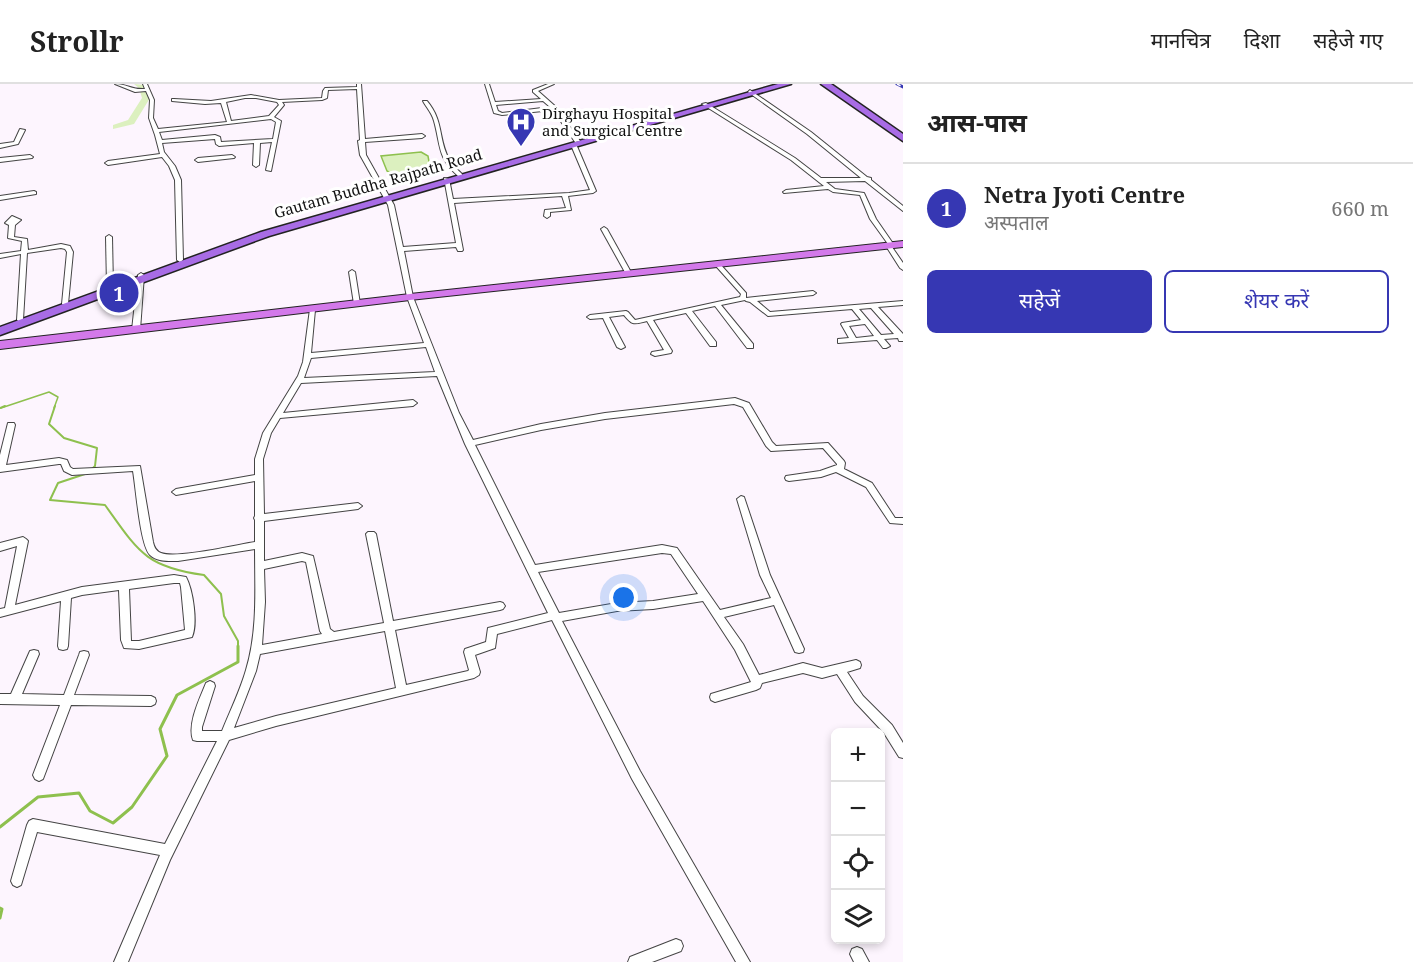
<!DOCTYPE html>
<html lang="hi">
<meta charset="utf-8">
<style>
:root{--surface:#fff;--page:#f6f6f6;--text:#222;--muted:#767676;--line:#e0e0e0;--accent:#3637b3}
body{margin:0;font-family:"Noto Serif","Noto Sans Devanagari",serif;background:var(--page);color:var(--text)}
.controls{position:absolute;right:18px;bottom:18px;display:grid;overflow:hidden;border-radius:9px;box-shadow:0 3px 9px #0003}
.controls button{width:54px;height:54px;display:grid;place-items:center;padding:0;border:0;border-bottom:2px solid var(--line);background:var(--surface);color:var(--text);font:30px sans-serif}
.you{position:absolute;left:624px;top:514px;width:21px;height:21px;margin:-15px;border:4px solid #fff;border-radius:50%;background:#1a73e8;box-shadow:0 0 0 9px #1a73e833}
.badge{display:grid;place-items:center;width:39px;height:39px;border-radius:50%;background:var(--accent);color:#fff;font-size:20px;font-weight:700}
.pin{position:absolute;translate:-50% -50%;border:3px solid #fff;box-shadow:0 2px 6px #0006}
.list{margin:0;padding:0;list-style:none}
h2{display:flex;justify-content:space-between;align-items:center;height:78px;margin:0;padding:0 24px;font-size:26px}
h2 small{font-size:20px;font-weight:400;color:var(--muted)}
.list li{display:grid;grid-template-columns:39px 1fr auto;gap:18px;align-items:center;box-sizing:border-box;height:90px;padding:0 24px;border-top:2px solid var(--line)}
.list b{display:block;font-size:22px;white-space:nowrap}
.list p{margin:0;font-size:20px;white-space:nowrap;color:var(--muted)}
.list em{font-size:20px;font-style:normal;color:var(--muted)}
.actions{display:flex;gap:12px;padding:18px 24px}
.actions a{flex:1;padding:14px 0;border:2px solid var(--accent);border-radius:9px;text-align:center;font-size:21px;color:var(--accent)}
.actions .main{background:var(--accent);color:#fff}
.icon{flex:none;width:33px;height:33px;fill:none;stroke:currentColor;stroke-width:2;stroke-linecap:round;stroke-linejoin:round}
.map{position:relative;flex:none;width:903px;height:878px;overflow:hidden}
header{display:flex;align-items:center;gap:36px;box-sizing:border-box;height:84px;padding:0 30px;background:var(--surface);border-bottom:2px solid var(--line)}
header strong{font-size:28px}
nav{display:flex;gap:33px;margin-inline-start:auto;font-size:21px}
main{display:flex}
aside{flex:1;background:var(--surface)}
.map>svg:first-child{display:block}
.water{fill:#dcf0bf;stroke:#8ec04e;stroke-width:1.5}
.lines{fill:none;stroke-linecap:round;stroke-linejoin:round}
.stream-far2{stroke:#8ec04e;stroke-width:1.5}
.stream-far1{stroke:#8ec04e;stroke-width:2}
.stream{stroke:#8ec04e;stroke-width:3}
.river{fill:#dcf0bf;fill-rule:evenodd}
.street-casing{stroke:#444;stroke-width:2}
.primary-casing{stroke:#222;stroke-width:2}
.highway-casing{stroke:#222;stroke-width:3}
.street{fill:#fff;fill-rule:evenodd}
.primary{fill:#d379ea;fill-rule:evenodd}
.highway{fill:#a86ce5;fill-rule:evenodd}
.rail-casing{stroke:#3637b3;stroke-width:3}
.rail{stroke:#fff;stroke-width:1.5;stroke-dasharray:4;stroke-linecap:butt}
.labels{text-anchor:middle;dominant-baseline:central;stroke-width:6;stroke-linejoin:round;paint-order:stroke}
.far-poi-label{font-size:15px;fill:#111;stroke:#fff;text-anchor:start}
.far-street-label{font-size:15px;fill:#111;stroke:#fff}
</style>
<header>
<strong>Strollr</strong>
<nav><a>मानचित्र</a><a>दिशा</a><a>सहेजे गए</a></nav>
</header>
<main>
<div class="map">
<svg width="903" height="878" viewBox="0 0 903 878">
<rect width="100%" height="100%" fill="#fdf5fe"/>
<path class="water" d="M421,68L428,72L431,89L399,94L387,87L381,72Z"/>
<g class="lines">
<path class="stream-far2" d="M1,324L49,308L58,313L54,324"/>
<g class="stream-far1">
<path d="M55,322L49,340L64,354L97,364L95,382L92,385"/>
<path d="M0,324L5,322"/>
<path d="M85,390L58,399L50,416L105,421C138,467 145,483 204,491L221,510L224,532L238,557V564"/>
</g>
<g class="stream">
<path d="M0,743L38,713L79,709L90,727L113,739L132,723L167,672L160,645L177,611L238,578V562"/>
<path d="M0,824L2,825L0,834"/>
</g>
<path class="river" d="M134,0L146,1L150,14L134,40L113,45V41L128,36L142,14L139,4Z"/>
<g class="street-casing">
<g id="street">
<path d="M115,0C127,0 131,6 145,5L143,0H147L154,16L153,34L158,45L227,38L221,19L205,20L172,17V15H174L211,17L251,11L279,16L322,14L323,7L325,4L357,3V0H361L365,55L422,50L425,52L422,54L365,58L366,71L394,121L403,163L456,159L444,94L449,95L453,115L569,109L590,106L571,61L576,60L596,107L593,109L568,112L571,126L550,128V132L547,134L544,132L545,126L566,124L562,112L454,119L463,166L462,167H458L456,163L404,167L413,213L459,329L473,356L541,340L605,329L735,314L749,319L772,358L776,362L828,359L844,377L845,379L844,385L872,399L895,434H903V440L890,439L866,403L836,388L821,393L789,397L786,396L785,394L786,392L820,387L837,381V380L823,364L771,367L766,362L743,323L734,320L605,335L541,346L475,361L535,481L662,461L677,464L720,526L771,514L760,491L737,415L741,412L744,413L770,491L804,565L803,568L799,569L795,568L774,521L724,533L743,560L759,591L803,579L822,584L856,576L860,578L861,581L860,584L847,588L863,612L892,641L903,659V674L899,673L884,649L855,618L837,590L822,594L803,589L762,599L760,604L756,606L715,618L711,616L710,613L711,610L751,598L735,566L703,517L653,525L617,527L562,537L640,687L750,878H736L632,695L552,536L497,550L495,564L475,571L480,588L479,591L474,594L276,642L229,656L170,776L128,878H114L160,771L37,748L21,801L17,803L13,801L11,797L27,741L29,737L33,735L165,760L217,657H197L193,656C187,640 200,614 206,599L210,597L214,599L215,602L202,643V647H222C230,627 240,607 246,586C258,547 255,504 255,465L178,477C169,477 157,478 150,471C140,461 136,404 133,387L72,391L64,387L61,380H59L0,388V371L8,339H14L15,341L6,381L59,374L67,376L70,383L73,385L140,382L153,458C154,463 156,467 161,469C177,475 236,461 255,458V436L254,434L255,432V397L176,411L172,408L176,405L255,391V375L263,349L298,292L303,278L310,225L312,224L315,226L311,269L424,259L407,213L388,121L360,71L358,57L360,56L357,5L328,6L327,14L322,16L282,18L284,21L274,33L281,37L271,87L266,86L272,58L260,59L259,81L256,83L253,81L254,59L219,62L216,60L215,55L162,59L164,68L175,82L181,96L183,176L180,178L177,176L175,96L169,82L162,73L108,81L105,79L108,77L160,70L155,51L149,34L150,16L146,7L135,8ZM245,14H256L277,18L279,21L269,32L231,37L226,18ZM271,35L276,38L273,55L221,58L220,53L215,51L162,56L159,48ZM426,263L435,288L304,294L311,274ZM437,292L465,360L548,529L488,544L486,558L465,565L464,568L469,586L468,587L406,601L395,546L500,526L503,525L505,522L503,519L500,518L393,537L376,450L374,448H368L366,450L384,539L334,548L330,545L313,472L302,469L264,477V437L358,425L362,422L358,419L264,430L263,375L271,349L280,334L413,322L417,319L413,316L283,329L301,299ZM662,469L671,470L698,510L653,517L617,519L559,529L538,488ZM302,477L306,478L320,547L322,550L262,561L265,518L264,485ZM385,547L396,604L276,632L234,644L256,587L260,570Z"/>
<path d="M485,0H489L495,18L541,15L533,8V6L548,0H554L538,7L556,23L580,57L575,58L553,26L502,31L494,29ZM543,17L550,23L502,29L498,27L496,21Z"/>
<path d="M750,6L811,48L867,93L871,94V96L903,122V127L865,97L826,98L835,105L864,109L876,135L894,161L892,163L903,179V186L900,184L886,162L888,160L870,135L860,111L833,108L828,105L784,109L783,108L786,106L824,102L791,76L702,20L706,19L795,74L821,94H861L807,50L748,8Z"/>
<path d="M423,17H427C444,37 438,55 449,75C452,81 457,85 462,90V92H458C437,73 441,62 434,37C432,29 426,23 423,17Z"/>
<path d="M20,45L25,46L18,60L0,64V60L14,58Z"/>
<path d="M30,71L33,73L32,74L0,78V74Z"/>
<path d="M232,71L235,73L234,74L198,78L195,76L198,74Z"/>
<path d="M34,107L36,108V110L0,116V112Z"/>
<path d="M12,132L21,136L15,141L14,153L27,155L28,166L61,160L70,162L73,168L68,220L65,222L62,220L67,168L65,165L61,164L27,169L23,236L20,238L17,236L21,170L0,174V170L21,167L22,157L8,154L9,141L5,139Z"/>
<path d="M604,143L607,145L632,190L631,191L626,190L601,145Z"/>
<path d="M109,151L112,153L113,202L110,204L107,202L106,153Z"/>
<path d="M718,179L720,180L746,209V214L813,207L816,209L813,211L757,217L770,228L903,217V221L878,223L903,250V257H899L898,254L884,255L890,262L886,264H883L877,256L838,259V255L849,254L841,240L842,239L861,236L852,225L768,232L750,218L746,217L745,216L721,221L753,260V264H747L715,222L692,227L716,258V262H710L686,229L653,236L672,267L671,269L655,272L651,270L652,268L664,266L647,237C634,240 633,242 624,231L609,233L625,263L621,265L617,263L603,234L590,235L587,233L590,231L626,227L628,228L635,236L740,213L741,210L715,181ZM871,224L894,250L881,251L859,225ZM865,240L874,252L856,254L849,242Z"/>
<path d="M352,186L355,188L360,220L357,222L354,220L349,188Z"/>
<path d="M141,189L144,191L140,246L136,248L132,246L138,191Z"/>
<path d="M23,453L26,455L28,457L15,521L82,503L174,491L186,493C193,506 198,540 192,553L139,565L124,564L121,556L119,506L82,511L71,514L68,562L67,565L63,566L59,565L58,562L61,517L0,533V525L5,524L17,462L0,467V459ZM174,499H180L181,503L185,546L139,557H131L129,505Z"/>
<path d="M34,566L38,567L39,570L22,610L64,611L79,571L80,568L84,567L88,568L89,571L74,611L151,612L155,614L156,617L155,620L151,622L71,621L43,695L39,697L35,695L33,691L60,621L0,620V610H11L30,567Z"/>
<path d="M676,855L681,857L683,862L681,867L652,878H628L630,873Z"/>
<path d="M857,863L862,865L869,878H854L850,870L852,865Z"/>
</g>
</g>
<g class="primary-casing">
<path id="primary" d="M903,157V163L410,216L0,265V257L410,210Z"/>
</g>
<g class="highway-casing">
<g id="highway">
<path d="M778,0H791L269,152L0,251V243L261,148Z"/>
<path d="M821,0H831L903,50V57Z"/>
</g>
</g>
<use href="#street" class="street"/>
<use href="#primary" class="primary"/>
<use href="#highway" class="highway"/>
<g class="rail-casing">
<path id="rail" d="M897,0L903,3"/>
</g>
<use href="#rail" class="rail"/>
</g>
<defs>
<g id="hospital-pin" transform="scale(1.5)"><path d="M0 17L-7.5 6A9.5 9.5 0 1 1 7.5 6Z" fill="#3637b3" stroke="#fff"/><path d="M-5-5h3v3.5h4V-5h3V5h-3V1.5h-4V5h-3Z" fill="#fff"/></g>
</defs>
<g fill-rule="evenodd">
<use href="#hospital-pin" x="521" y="38"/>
</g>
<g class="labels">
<g class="far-poi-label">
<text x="542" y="29">Dirghayu Hospital<tspan x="542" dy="17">and Surgical Centre</tspan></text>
</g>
<g class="far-street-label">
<text transform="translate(378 99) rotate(-16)">Gautam Buddha Rajpath Road</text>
</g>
</g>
</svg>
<div class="controls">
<button>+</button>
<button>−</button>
<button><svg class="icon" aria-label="locate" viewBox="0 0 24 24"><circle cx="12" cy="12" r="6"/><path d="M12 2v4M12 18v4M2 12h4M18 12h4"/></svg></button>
<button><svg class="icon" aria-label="layers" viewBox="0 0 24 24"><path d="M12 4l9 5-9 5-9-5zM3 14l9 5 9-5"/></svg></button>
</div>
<div class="you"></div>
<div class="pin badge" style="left:119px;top:209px">1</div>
</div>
<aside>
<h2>आस-पास<small></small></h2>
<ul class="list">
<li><span class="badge">1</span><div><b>Netra Jyoti Centre</b><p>अस्पताल</p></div><em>660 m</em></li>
</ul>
<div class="actions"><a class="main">सहेजें</a><a>शेयर करें</a></div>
</aside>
</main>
